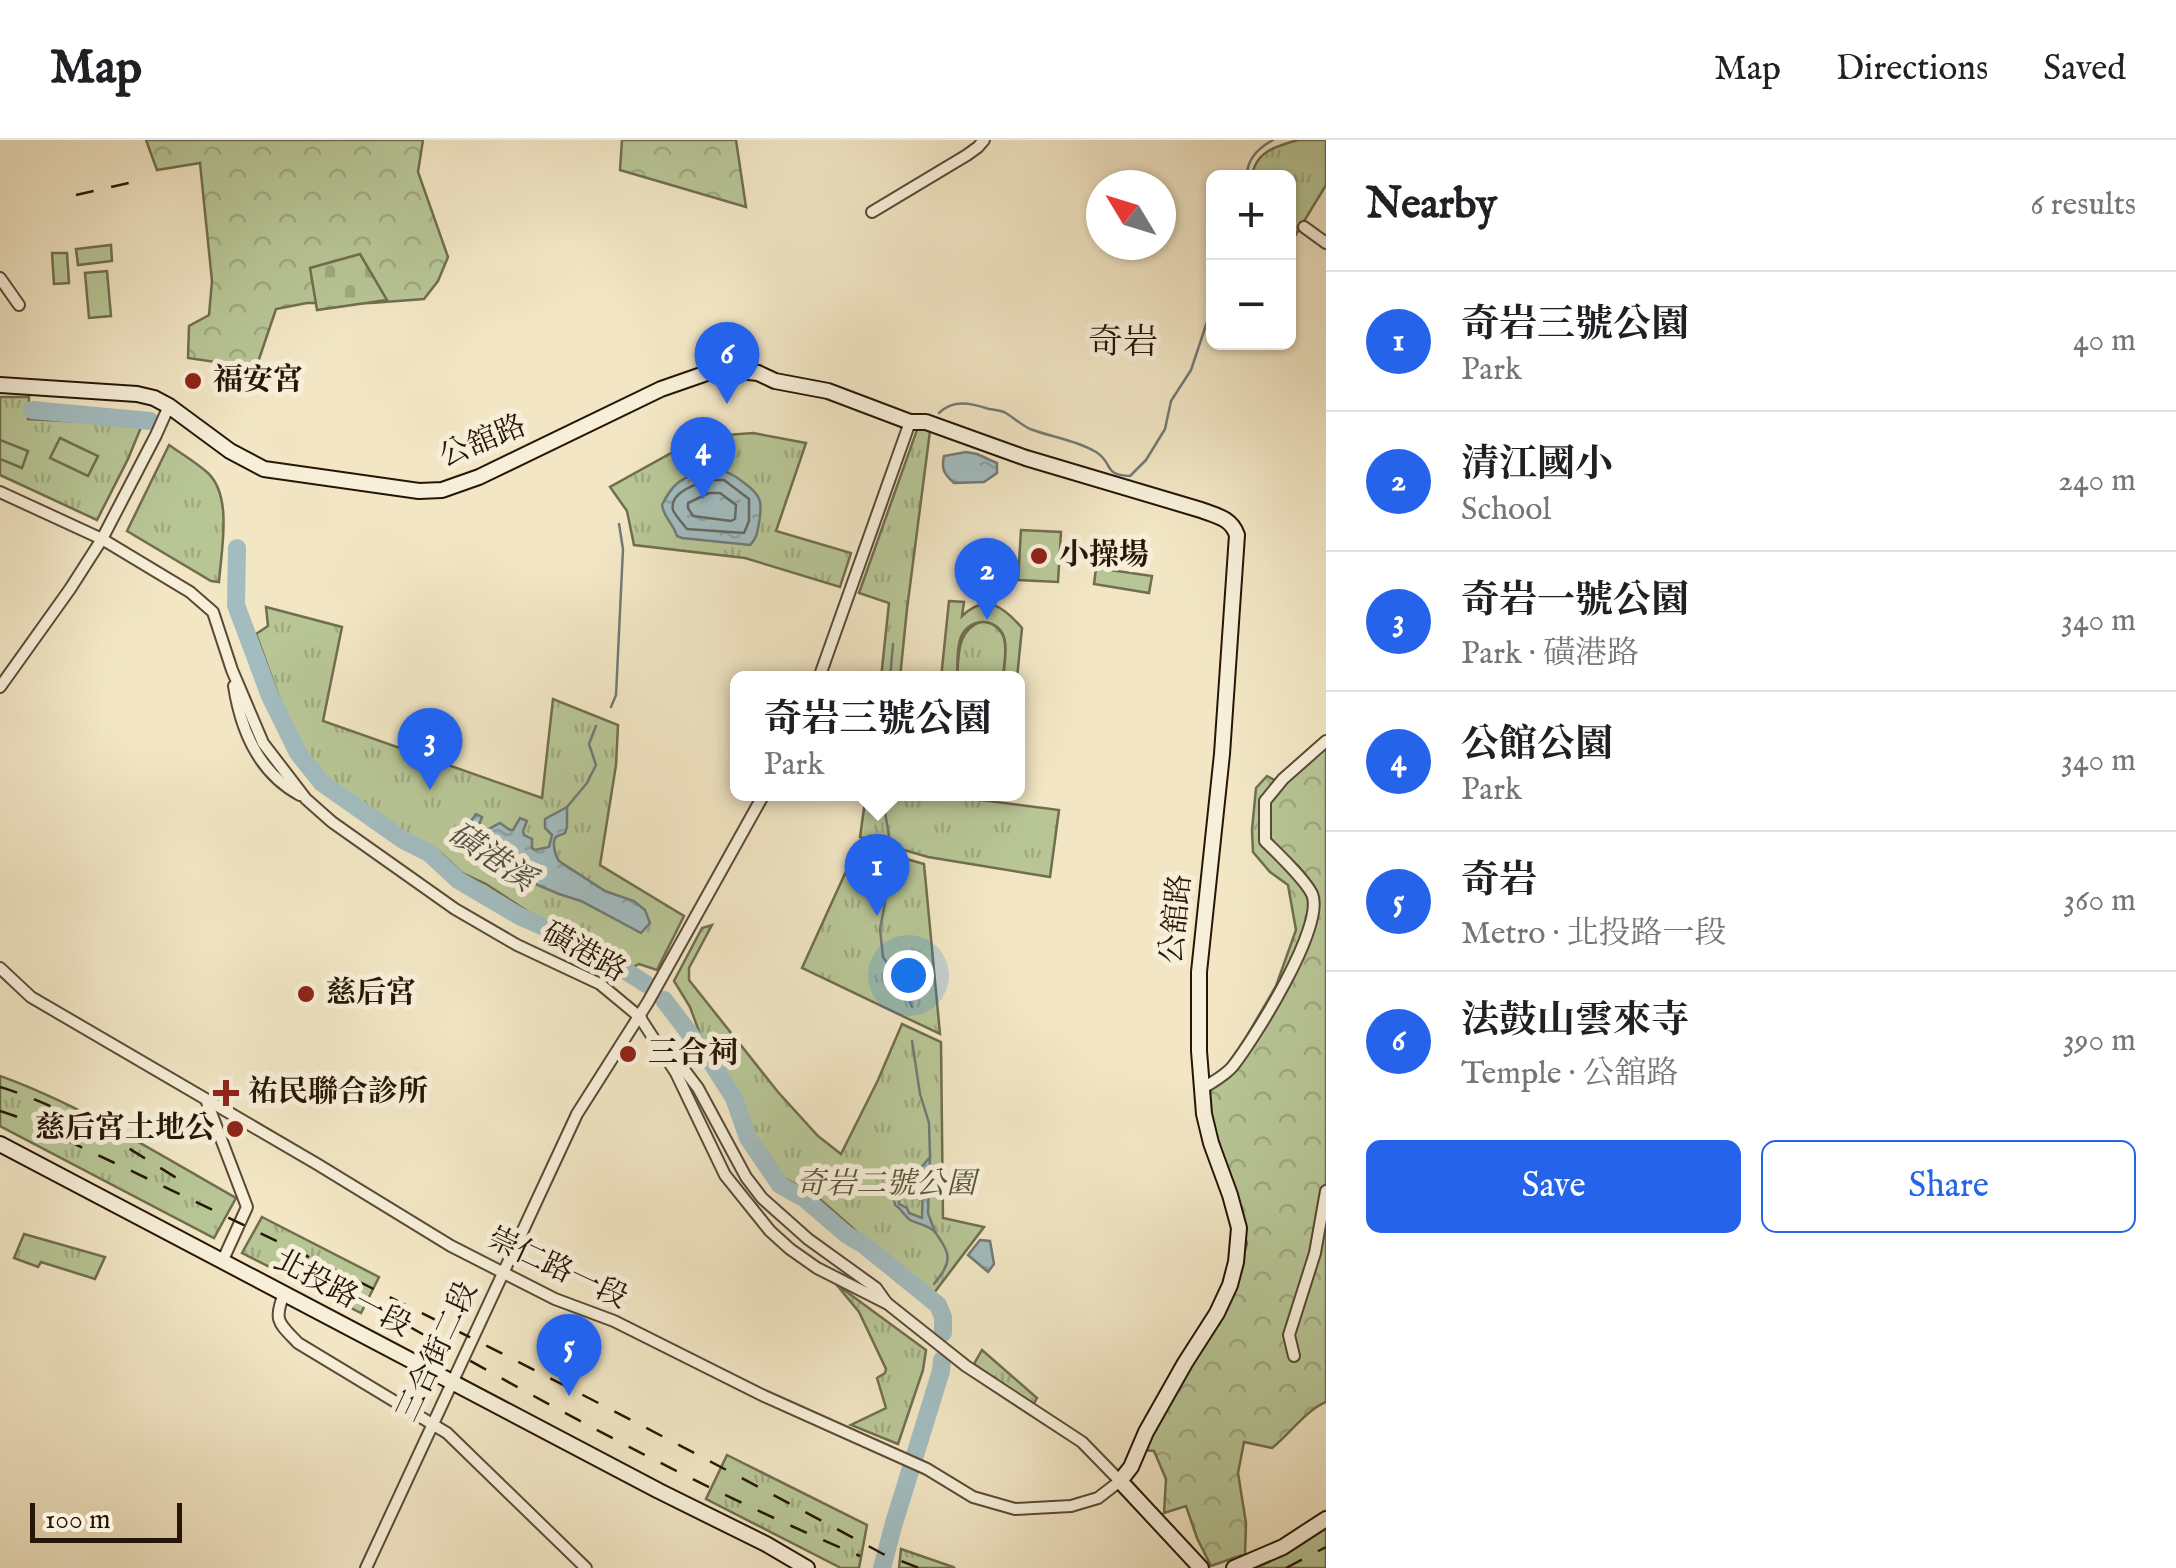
<!DOCTYPE html>
<meta charset="utf-8">
<style>
:root{--surface:#fff;--page:#f2f2f2;--text:#202124;--muted:#757577;--line:#e0e0e0;--accent:#2563eb}
body{margin:0;font-family:"IM FELL English","Noto Serif TC",serif;background:var(--page);color:var(--text)}
.controls{position:absolute;right:30px;top:30px;display:grid;overflow:hidden;border-radius:15px;box-shadow:0 2px 8px #0004}
.controls button{width:90px;height:90px;display:grid;place-items:center;padding:0;border:0;border-bottom:2px solid var(--line);background:var(--surface);color:var(--text);font:50px sans-serif}
.compass{position:absolute;left:1086px;top:30px;width:90px;height:90px;border-radius:50%;background:var(--surface);box-shadow:0 2px 8px #0004;rotate:308deg}
.scale{position:absolute;left:30px;bottom:25px;width:152px;box-sizing:border-box;padding-left:10px;border:5px solid #271606;border-top:0;font-size:28px;line-height:35px;white-space:nowrap;color:#271606;-webkit-text-stroke:8px #f7efd9;paint-order:stroke}
.you{position:absolute;left:908px;top:835px;width:35px;height:35px;margin:-25px;border:8px solid #fff;border-radius:50%;background:#1a73e8;box-shadow:0 0 0 15px #1a73e833}
.badge{display:grid;place-items:center;width:65px;height:65px;border-radius:50%;background:var(--accent);color:#fff;font-size:32px;font-weight:700}
.pin{position:absolute;translate:-50% -82px;filter:drop-shadow(0 2px 5px #0008)}
.pin::after{content:'';position:absolute;top:52px;width:35px;height:30px;background:inherit;clip-path:polygon(0 0,100% 0,50% 100%)}
.popup{position:absolute;left:730px;top:531px;width:295px;height:130px;box-sizing:border-box;display:grid;place-content:center;border-radius:15px;background:var(--surface);filter:drop-shadow(0 2px 8px #0005);font-size:32px;white-space:nowrap;color:var(--muted)}
.popup b{font-size:38px;color:var(--text)}
.popup::after{content:'';position:absolute;left:50%;top:100%;margin-left:-20px;border:20px solid transparent;border-top-color:var(--surface)}
.list{margin:0;padding:0;list-style:none}
h2{display:flex;justify-content:space-between;align-items:center;height:130px;margin:0;padding:0 40px;font-size:42px}
h2 small{font-size:32px;font-weight:400;color:var(--muted)}
.list li{display:grid;grid-template-columns:65px 1fr auto;gap:30px;align-items:center;box-sizing:border-box;height:140px;padding:0 40px;border-top:2px solid var(--line)}
.list b{display:block;font-size:38px;white-space:nowrap}
.list p{margin:0;font-size:32px;white-space:nowrap;color:var(--muted)}
.list em{font-size:32px;font-style:normal;color:var(--muted)}
.actions{display:flex;gap:20px;padding:30px 40px}
.actions a{flex:1;padding:22px 0;border:2px solid var(--accent);border-radius:15px;text-align:center;font-size:35px;color:var(--accent)}
.actions .main{background:var(--accent);color:#fff}
.map{position:relative;flex:none;width:1326px;height:1428px;overflow:hidden}
header{display:flex;align-items:center;gap:60px;box-sizing:border-box;height:140px;padding:0 50px;background:var(--surface);border-bottom:2px solid var(--line)}
header strong{font-size:48px}
nav{display:flex;gap:55px;margin-inline-start:auto;font-size:35px}
main{display:flex}
aside{flex:1;background:var(--surface)}
.map>svg:first-child{display:block}
.grass{fill:url(#grass-tufts);stroke:#706e4e;stroke-width:2.5}
.forest{fill:url(#forest-crowns);stroke:#706e4e;stroke-width:2.5}
.cemetery{fill:url(#cemetery-stones);stroke:#706e4e;stroke-width:2.5}
.pitch{fill:#b8c696;stroke:#706e4e;stroke-width:2.5}
.water{fill:url(#water-ripples);stroke:#717a76;stroke-width:2.5;fill-rule:evenodd}
.lines{fill:none;stroke-linecap:round;stroke-linejoin:round}
.shore{stroke:#646963;stroke-width:2.5}
.stream{stroke:#717a76;stroke-width:2.5}
.river{stroke:#a2bcc0;stroke-width:18}
.street-casing{stroke:#5a4a36;stroke-width:14}
.secondary-casing{stroke:#271606;stroke-width:18}
.street{stroke:#f7efd9;stroke-width:10}
.secondary{stroke:#f7efd9;stroke-width:14}
.rail{stroke:#271606;stroke-width:2.5;stroke-dasharray:18 18;stroke-linecap:butt}
.poi-dot{fill:#8f2418;stroke:#f7efd9;stroke-width:4}
.labels{text-anchor:middle;dominant-baseline:central;stroke-width:10;stroke-linejoin:round;paint-order:stroke}
.poi-label{font-size:30px;font-weight:bold;fill:#271606;stroke:#f7efd9;text-anchor:start}
.street-label{font-size:30px;fill:#271606;stroke:#f7efd9}
.park-label{font-size:30px;font-style:italic;fill:#5a5438;stroke:#f7efd9}
.water-label{font-size:32px;font-style:italic;fill:#525047;stroke:#f7efd9}
.quarter-label{font-size:35px;fill:#271606;stroke:#f7efd9}
</style>
<header>
<strong>Map</strong>
<nav><a>Map</a><a>Directions</a><a>Saved</a></nav>
</header>
<main>
<div class="map">
<svg width="1326" height="1428" viewBox="0 0 1326 1428">
<defs>
<pattern id="grass-tufts" width="24" height="20" patternUnits="userSpaceOnUse" patternTransform="scale(2.5)"><rect width="24" height="20" fill="#b8c696"/><path d="M3 7l-1-3M5 7V3M7 7l1-3M15 17l-1-3M17 17v-4M19 17l1-3" fill="none" stroke="#9ea980"/></pattern>
<pattern id="forest-crowns" width="20" height="18" patternUnits="userSpaceOnUse" patternTransform="scale(2.5)"><rect width="20" height="18" fill="#b8c696"/><path d="M2 6a3 3 0 1 1 6 0M12 15a3 3 0 1 1 6 0" fill="none" stroke="#9ea980"/></pattern>
<pattern id="cemetery-stones" width="16" height="16" patternUnits="userSpaceOnUse" patternTransform="scale(2.5)"><rect width="16" height="16" fill="#b8c696"/><path d="M2 7V4a2 2 0 0 1 4 0v3zM10 15v-3a2 2 0 0 1 4 0v3z" fill="#9ea980"/></pattern>
<pattern id="water-ripples" width="26" height="14" patternUnits="userSpaceOnUse" patternTransform="scale(2.5)"><rect width="26" height="14" fill="#a2bcc0"/><path d="M2 4q2-2 4 0t4 0M15 11q2-2 4 0t4 0" fill="none" stroke="#8ca1a4"/></pattern>
</defs>
<rect width="100%" height="100%" fill="#f2e6c4"/>
<filter id="stains"><feTurbulence type="fractalNoise" baseFrequency=".002" numOctaves="4"/><feColorMatrix values="0 0 0 0 .2 0 0 0 0 .09 0 0 0 0 .02 0 0 0 .5 -.17"/></filter>
<radialGradient id="worn" r=".72"><stop offset=".6" stop-color="#630" stop-opacity="0"/><stop offset="1" stop-color="#630" stop-opacity=".3"/></radialGradient>
<g class="grass">
<path d="M1298,0H1326V45L1289,106L1288,38H1252C1254,12 1276,6 1298,0Z"/>
<path d="M0,257H29L28,279L142,285L128,319L97,380L0,335Z"/>
<path d="M918,287L930,291L907,469L900,538H881L889,463L859,453Z"/>
<path d="M753,293L806,303L776,391L851,413L840,447L745,418L634,405L627,371L610,347L700,297Z"/>
<path d="M169,305C182,314 197,323 208,333C233,357 221,411 219,442L211,441L127,391Z"/>
<path d="M266,467L342,487L323,581L542,658L553,559L618,585L616,625L600,725L684,776L657,830L639,824L633,827L579,795L547,783L530,773L486,744L462,733L442,714L412,699L328,643L301,609L284,571L256,494L268,486Z"/>
<path d="M983,481C1013,487 1005,515 1003,538H957C959,515 956,489 983,481Z"/>
<path d="M866,654H933L1059,670L1050,737L928,717L860,697Z"/>
<path d="M858,705L924,724L940,894L802,828Z"/>
<path d="M712,785L689,828V840L778,952L818,996L841,1014L878,940L902,884L941,902L943,1078L984,1087L931,1157L813,1053L784,1038L755,997L737,958L724,948L714,932L690,867L674,841L702,788Z"/>
<path d="M0,936C83,966 160,1015 236,1058L214,1098L0,986Z"/>
<path d="M262,1077L379,1137L361,1173L242,1113Z"/>
<path d="M24,1094L105,1117L95,1139L41,1122L38,1127L14,1118Z"/>
<path d="M836,1144L926,1210L923,1230L898,1304L851,1285L886,1268L877,1238L885,1233L886,1229L859,1172Z"/>
<path d="M982,1210L1037,1258L1033,1265L974,1224Z"/>
<path d="M727,1315L867,1385L859,1428H841L706,1359Z"/>
<path d="M1326,1388V1428H1256L1286,1414Z"/>
<path d="M901,1409L953,1427L955,1428H899Z"/>
</g>
<g class="forest">
<path d="M146,0H423L418,32L448,117L438,141L424,159L371,163H307L276,169L256,228L188,218L189,186L209,175L212,141L200,23L157,30Z"/>
<path d="M622,0H736L746,67L620,30Z"/>
<path d="M1326,600V1262C1305,1271 1290,1294 1272,1308L1244,1302L1238,1333L1246,1383L1245,1414L1211,1426L1197,1398L1186,1366L1164,1373L1166,1339L1154,1311L1143,1310L1229,1156L1247,1104L1234,1052L1214,999L1206,956L1210,940L1227,930L1276,846L1296,790L1288,745L1270,732L1253,712L1252,690L1256,648L1267,636L1278,642Z"/>
</g>
<path class="cemetery" d="M360,114L387,160L317,170L310,128Z"/>
<g class="pitch">
<path d="M111,105L112,121L78,125L76,109Z"/>
<path d="M52,113H67L69,143L54,144Z"/>
<path d="M107,131L111,176L89,178L85,133Z"/>
<path d="M60,298L98,316L88,336L50,318Z"/>
<path d="M0,300L28,311L22,328L0,319Z"/>
<path d="M1021,390L1061,392L1058,442L1018,440Z"/>
<path d="M1096,428L1152,436L1149,453L1094,444Z"/>
<path d="M949,461L964,462L962,476C986,453 1003,466 1022,488L1017,538H1003C1004,526 1008,510 1004,497C997,477 969,477 961,497C956,509 958,526 957,538H941Z"/>
</g>
<g class="water">
<path d="M966,312L977,314L997,323V333L984,342L954,343C944,334 941,329 944,316Z"/>
<path d="M706,330C723,330 729,331 743,342C761,355 763,361 759,383C757,393 757,398 750,405L682,398L677,396C673,383 664,378 662,365C673,342 682,338 706,330Z"/>
<path d="M567,667V687L565,693C562,695 558,695 556,697C551,702 556,717 559,721L605,751L634,761L645,770L650,783L641,793L581,761L559,754L528,741L516,725L498,709L478,705L468,690L469,684L476,674L482,677L479,685L485,691L500,683L510,690H513L520,678L527,681L523,691L524,695L532,699V708L535,710L549,707L552,695L545,688V679Z"/>
<path d="M930,1017L928,1073L935,1092C927,1084 920,1085 910,1080C903,1075 902,1069 895,1065L894,1060ZM922,1037L923,1038L922,1078L909,1073L907,1068L899,1064V1060L907,1055Z"/>
<path d="M980,1100L990,1101L994,1124L988,1132L968,1115Z"/>
</g>
<g class="lines">
<g class="shore">
<path d="M708,340H724L749,359V381L744,393L687,389C684,385 674,374 673,370C669,352 697,344 708,340Z"/>
<path d="M709,353H720L736,365L735,379L731,381L693,376L688,368V363Z"/>
</g>
<g class="stream">
<path d="M1247,38C1246,20 1258,8 1273,0"/>
<path d="M939,273C953,259 971,263 989,269C994,270 999,270 1004,272C1013,277 1020,284 1030,289C1051,297 1076,300 1096,312C1114,323 1102,335 1130,336L1146,320L1165,289L1171,261L1191,230L1208,179L1214,171"/>
<path d="M890,538L893,504"/>
<path d="M611,567L616,555L623,409L619,384"/>
<path d="M882,654L889,696"/>
<path d="M567,667L587,643L596,625L589,604L596,586"/>
<path d="M887,733L885,763L880,789L883,817L902,844L912,867"/>
<path d="M912,901L920,954L929,983L930,1017"/>
<path d="M934,1144C952,1121 952,1116 935,1092"/>
</g>
<g class="river">
<path d="M32,270L150,281"/>
<path d="M237,408L236,465L270,556L298,613L322,643L403,700L429,713L458,740L521,777L584,804L646,844"/>
<path d="M664,860L709,919L734,958L748,998L780,1045L805,1059L847,1095L864,1105L938,1165L943,1177V1193"/>
<path d="M882,1428L894,1383L941,1231L942,1220"/>
</g>
<g class="street-casing">
<g id="street">
<path d="M872,72L967,15L978,7L984,0"/>
<path d="M1304,87L1326,103"/>
<path d="M0,138L19,165"/>
<path d="M0,352L102,399L190,452L213,472L232,530L263,603L306,659L332,682L455,769L517,805L600,844L641,878"/>
<path d="M819,538L910,282"/>
<path d="M234,546C241,591 259,633 300,655"/>
<path d="M0,547L70,449L102,399L156,295L169,266"/>
<path d="M0,828L31,857L317,1024L451,1106L555,1159L614,1181L764,1256L927,1329L973,1357L1015,1369L1071,1366L1098,1358L1120,1341L1082,1302L966,1226L888,1164L817,1128L790,1109L770,1091L725,1035L676,933L639,876"/>
<path d="M666,906L698,948L746,1037L762,1058L808,1099L876,1148L886,1162"/>
<path d="M1202,949C1212,942 1225,936 1233,926C1254,899 1326,785 1312,754C1304,738 1278,714 1265,701V661L1283,639L1326,601"/>
<path d="M207,962L247,1067L222,1122"/>
<path d="M284,1154C273,1181 279,1183 298,1203L447,1293L586,1428"/>
<path d="M1294,1216L1289,1195L1315,1113L1326,1051"/>
<path d="M366,1428L577,974L648,862L764,654"/>
</g>
</g>
<g class="secondary-casing">
<g id="secondary">
<path d="M0,245L137,254L154,258L169,266L230,311L264,329L419,351L442,350L479,337L661,249L707,233L730,230L758,233L775,241L828,251L910,282H926L1026,318L1201,370C1217,376 1231,378 1237,395L1222,614L1199,832V911L1204,974L1211,1003L1230,1055L1239,1088L1236,1122L1230,1145L1217,1173L1185,1223L1146,1292L1131,1327L1120,1341L1201,1428"/>
<path d="M0,1004L659,1351L766,1404L807,1428"/>
<path d="M1234,1428L1283,1407L1326,1379"/>
</g>
</g>
<use href="#street" class="street"/>
<use href="#secondary" class="secondary"/>
<g class="rail">
<path d="M76,55L142,40"/>
<path d="M0,947C66,967 125,1006 183,1042"/>
<path d="M0,971L15,976C308,1113 598,1259 883,1414L919,1428"/>
<path d="M345,1150C513,1246 682,1341 860,1416"/>
<path d="M1286,1428L1326,1407"/>
</g>
</g>
<g class="poi-dot">
<circle cx="193" cy="241" r="10"/>
<circle cx="1039" cy="416" r="10"/>
<circle cx="306" cy="854" r="10"/>
<circle cx="628" cy="914" r="10"/>
<path d="M221 938h10v10h10v10h-10v10h-10v-10h-10v-10h10z"/>
<circle cx="235" cy="989" r="10"/>
</g>
<g class="labels">
<g class="poi-label">
<text x="213" y="241">福安宮</text>
<text x="1059" y="416">小操場</text>
<text x="326" y="854">慈后宮</text>
<text x="648" y="914">三合祠</text>
<text x="248" y="953">祐民聯合診所</text>
<text x="215" y="989" text-anchor="end">慈后宮土地公</text>
</g>
<g class="street-label">
<text transform="translate(483 302) rotate(-22)">公舘路</text>
<text transform="translate(1177 779) rotate(-84)">公舘路</text>
<text transform="translate(584 813) rotate(29)">磺港路</text>
<text transform="translate(557 1129) rotate(25)">崇仁路一段</text>
<text transform="translate(342 1154) rotate(28)">北投路一段</text>
<text transform="translate(438 1212) rotate(-65)">三合街二段</text>
</g>
<g class="park-label">
<text x="886" y="1045">奇岩二號公園</text>
</g>
<g class="water-label">
<text transform="translate(491 718) rotate(34)">磺港溪</text>
</g>
<g class="quarter-label">
<text x="1123" y="203">奇岩</text>
</g>
</g>
<rect width="100%" height="100%" filter="url(#stains)"/>
<rect width="100%" height="100%" fill="url(#worn)"/>
</svg>
<div class="controls">
<button>+</button>
<button>−</button>
</div>
<svg class="compass" viewBox="-18 -18 36 36"><path d="M0-13l5 13h-10z" fill="#e53935"/><path d="M0 13l5-13h-10z" fill="#757577"/></svg>
<div class="scale">100 m</div>
<div class="you"></div>
<div class="pin badge" style="left:877px;top:776px">1</div>
<div class="popup"><b>奇岩三號公園</b>Park</div>
<div class="pin badge" style="left:987px;top:480px">2</div>
<div class="pin badge" style="left:430px;top:650px">3</div>
<div class="pin badge" style="left:703px;top:359px">4</div>
<div class="pin badge" style="left:569px;top:1256px">5</div>
<div class="pin badge" style="left:727px;top:264px">6</div>
</div>
<aside>
<h2>Nearby<small>6 results</small></h2>
<ul class="list">
<li><span class="badge">1</span><div><b>奇岩三號公園</b><p>Park</p></div><em>40 m</em></li>
<li><span class="badge">2</span><div><b>清江國小</b><p>School</p></div><em>240 m</em></li>
<li><span class="badge">3</span><div><b>奇岩一號公園</b><p>Park · 磺港路</p></div><em>340 m</em></li>
<li><span class="badge">4</span><div><b>公館公園</b><p>Park</p></div><em>340 m</em></li>
<li><span class="badge">5</span><div><b>奇岩</b><p>Metro · 北投路一段</p></div><em>360 m</em></li>
<li><span class="badge">6</span><div><b>法鼓山雲來寺</b><p>Temple · 公舘路</p></div><em>390 m</em></li>
</ul>
<div class="actions"><a class="main">Save</a><a>Share</a></div>
</aside>
</main>
